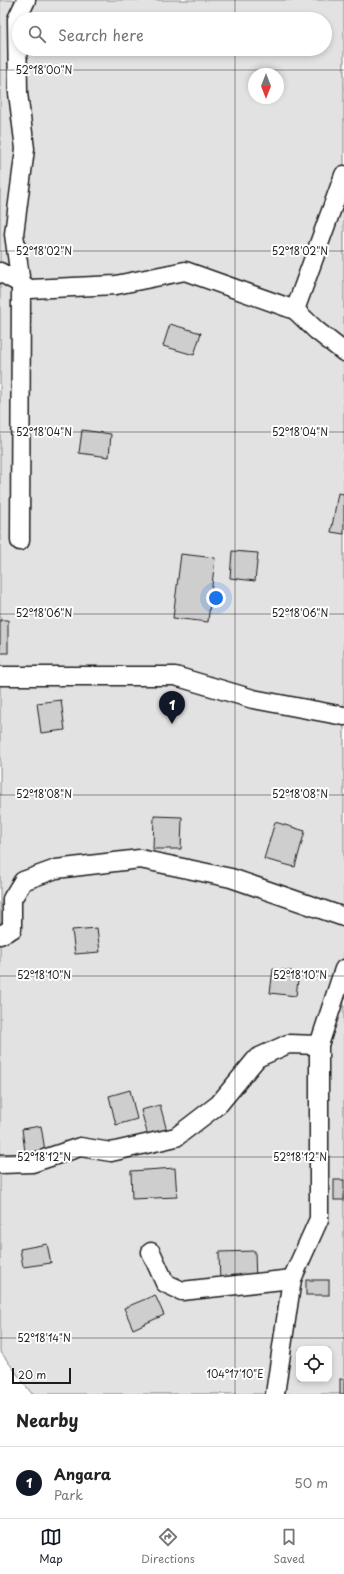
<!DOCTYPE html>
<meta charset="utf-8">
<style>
:root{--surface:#fff;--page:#f6f6f6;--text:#222;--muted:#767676;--line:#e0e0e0;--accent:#111827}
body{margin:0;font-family:"Playpen Sans",sans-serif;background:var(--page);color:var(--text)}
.controls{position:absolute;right:12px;bottom:12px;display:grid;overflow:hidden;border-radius:8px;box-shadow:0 2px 6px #0003}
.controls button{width:36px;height:36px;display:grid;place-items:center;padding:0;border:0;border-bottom:1px solid var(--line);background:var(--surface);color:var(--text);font:20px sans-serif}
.compass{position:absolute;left:248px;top:68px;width:36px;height:36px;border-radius:50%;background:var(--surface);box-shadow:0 2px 6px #0003;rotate:180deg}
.scale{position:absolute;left:12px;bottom:10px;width:59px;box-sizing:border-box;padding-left:4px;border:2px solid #1c1c1c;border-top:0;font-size:11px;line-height:14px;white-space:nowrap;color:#1c1c1c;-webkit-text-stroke:3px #fff;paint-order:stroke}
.you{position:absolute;left:216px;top:598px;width:14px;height:14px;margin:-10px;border:3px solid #fff;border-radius:50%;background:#1a73e8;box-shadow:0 0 0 6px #1a73e833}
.badge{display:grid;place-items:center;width:26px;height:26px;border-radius:50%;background:var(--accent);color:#fff;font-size:13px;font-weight:700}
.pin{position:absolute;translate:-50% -33px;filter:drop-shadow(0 1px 2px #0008)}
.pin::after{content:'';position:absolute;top:21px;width:14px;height:12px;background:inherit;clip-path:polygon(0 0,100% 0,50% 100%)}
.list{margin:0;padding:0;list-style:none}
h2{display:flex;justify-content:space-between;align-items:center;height:52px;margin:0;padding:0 16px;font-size:17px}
h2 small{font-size:13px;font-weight:400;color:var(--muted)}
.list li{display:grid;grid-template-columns:26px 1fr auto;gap:12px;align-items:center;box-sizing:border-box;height:72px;padding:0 16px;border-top:1px solid var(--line)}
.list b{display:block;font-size:15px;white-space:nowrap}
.list p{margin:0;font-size:13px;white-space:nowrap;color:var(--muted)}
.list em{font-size:13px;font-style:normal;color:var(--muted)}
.icon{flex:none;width:22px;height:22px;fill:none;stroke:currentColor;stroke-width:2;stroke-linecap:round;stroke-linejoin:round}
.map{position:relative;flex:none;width:344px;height:1394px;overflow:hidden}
.search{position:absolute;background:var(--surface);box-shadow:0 2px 6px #0003;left:12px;right:12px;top:12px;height:44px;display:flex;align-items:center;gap:10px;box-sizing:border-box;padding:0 14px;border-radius:22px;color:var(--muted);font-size:15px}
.sheet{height:124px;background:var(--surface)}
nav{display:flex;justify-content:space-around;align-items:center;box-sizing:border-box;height:56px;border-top:1px solid var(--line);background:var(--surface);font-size:11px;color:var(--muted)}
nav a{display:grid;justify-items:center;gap:2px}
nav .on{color:var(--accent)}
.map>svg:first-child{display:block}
.green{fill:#e2e2e2;stroke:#7f7f7f;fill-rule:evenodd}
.building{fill:#cecece;stroke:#1c1c1c}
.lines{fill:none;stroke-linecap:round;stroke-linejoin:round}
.minor-casing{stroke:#1c1c1c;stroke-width:21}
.minor{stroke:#fff;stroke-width:18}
.ticks{fill:none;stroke:#1c1c1c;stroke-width:1;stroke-opacity:0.45}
.ticks-label{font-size:10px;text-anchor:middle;fill:#1c1c1c;stroke:#fff;stroke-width:4;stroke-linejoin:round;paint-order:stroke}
</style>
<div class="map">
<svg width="344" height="1394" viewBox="0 0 344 1394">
<rect width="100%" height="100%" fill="#fff"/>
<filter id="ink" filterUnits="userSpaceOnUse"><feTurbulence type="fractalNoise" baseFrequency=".025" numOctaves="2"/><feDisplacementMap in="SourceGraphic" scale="8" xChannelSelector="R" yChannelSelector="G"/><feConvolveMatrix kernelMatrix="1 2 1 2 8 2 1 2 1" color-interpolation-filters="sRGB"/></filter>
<g filter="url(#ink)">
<path class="green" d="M0,0H344V1394H32L0,1351ZM19,19H325V49H19ZM254,74H278V98H254ZM299,1349H329V1379H299Z"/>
<g class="building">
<path d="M170,324L201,333L194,355L163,346Z"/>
<path d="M82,430L111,434L109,457L79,453Z"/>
<path d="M338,493L344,494V534L331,532Z"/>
<path d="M232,551L258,553L255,581L230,578Z"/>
<path d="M181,554L215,558L208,622L173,618Z"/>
<rect x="0" y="620" width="8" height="33"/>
<path d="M61,700L65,730L41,733L37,703Z"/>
<path d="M154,816L182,817L181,849H153Z"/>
<path d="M275,822L305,831L295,867L264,859Z"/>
<path d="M97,928L100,952L75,954L72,930Z"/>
<path d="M273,969L299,972L296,996L270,993Z"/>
<path d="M130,1090L137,1119L116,1125L109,1096Z"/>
<path d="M160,1105L168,1135L149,1140L141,1110Z"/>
<path d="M41,1126L46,1157L26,1159L22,1129Z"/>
<path d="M175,1168L177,1197L132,1199L131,1171Z"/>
<rect x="334" y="1180" width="10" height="20"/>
<path d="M47,1244L51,1263L23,1267L20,1249Z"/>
<path d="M255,1251L256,1283L220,1284L219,1252Z"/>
<rect x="306" y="1280" width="23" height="15"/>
<path d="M155,1295L164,1315L133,1329L124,1308Z"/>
<rect x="340" y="1379" width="4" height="15"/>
</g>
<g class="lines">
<g class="minor-casing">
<g id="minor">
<path d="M0,272L30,289L116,285L185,271L295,310L316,330L344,352"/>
<path d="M295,310L344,175"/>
<path d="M20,541L21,284L14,234L25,149L18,93L17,19L26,0"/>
<path d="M0,676H175L253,699L344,716"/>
<path d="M0,935L12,929V899L23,881L56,869L140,859L231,878L344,917"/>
<path d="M0,1164L32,1163L80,1147L111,1152L176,1137L219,1104L257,1058L288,1044L319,1045"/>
<path d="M151,1252L165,1283L182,1291L292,1279"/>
<path d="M275,1394L292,1279L319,1219V1045L344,969"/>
</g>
</g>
<use href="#minor" class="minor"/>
</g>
</g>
<path class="ticks" d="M235,0V19M235,49V1394M0,70H344M0,251H344M0,432H344M0,614H344M0,795H344M0,976H344M0,1157H344M0,1338H344"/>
<g class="ticks-label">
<text x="44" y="74">52°18'00"N</text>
<text x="300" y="255">52°18'02"N</text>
<text x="44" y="255">52°18'02"N</text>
<text x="44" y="436">52°18'04"N</text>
<text x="300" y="436">52°18'04"N</text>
<text x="44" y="617">52°18'06"N</text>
<text x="300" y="617">52°18'06"N</text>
<text x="300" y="798">52°18'08"N</text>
<text x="44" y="798">52°18'08"N</text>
<text x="44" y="979">52°18'10"N</text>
<text x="300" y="979">52°18'10"N</text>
<text x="300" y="1161">52°18'12"N</text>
<text x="44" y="1161">52°18'12"N</text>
<text x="44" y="1342">52°18'14"N</text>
<text x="235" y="1378">104°17'10"E</text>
</g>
</svg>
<div class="controls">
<button><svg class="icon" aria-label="locate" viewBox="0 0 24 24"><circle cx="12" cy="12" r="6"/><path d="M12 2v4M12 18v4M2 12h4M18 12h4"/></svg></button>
</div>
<svg class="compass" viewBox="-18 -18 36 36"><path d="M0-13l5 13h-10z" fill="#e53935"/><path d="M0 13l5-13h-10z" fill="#767676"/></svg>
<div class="scale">20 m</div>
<div class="you"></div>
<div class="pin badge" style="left:172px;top:724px">1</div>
<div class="search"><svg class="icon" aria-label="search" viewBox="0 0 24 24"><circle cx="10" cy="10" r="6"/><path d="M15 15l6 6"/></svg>Search here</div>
</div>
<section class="sheet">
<h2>Nearby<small></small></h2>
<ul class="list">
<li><span class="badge">1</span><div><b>Angara</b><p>Park</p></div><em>50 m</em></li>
</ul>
</section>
<nav>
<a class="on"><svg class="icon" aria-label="map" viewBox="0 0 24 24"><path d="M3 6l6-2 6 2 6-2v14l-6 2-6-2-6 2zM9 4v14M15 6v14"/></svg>Map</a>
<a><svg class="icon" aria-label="directions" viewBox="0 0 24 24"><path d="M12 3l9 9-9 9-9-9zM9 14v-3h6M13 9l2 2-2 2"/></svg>Directions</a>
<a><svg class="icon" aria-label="saved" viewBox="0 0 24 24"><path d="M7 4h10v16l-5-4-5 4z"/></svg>Saved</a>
</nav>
